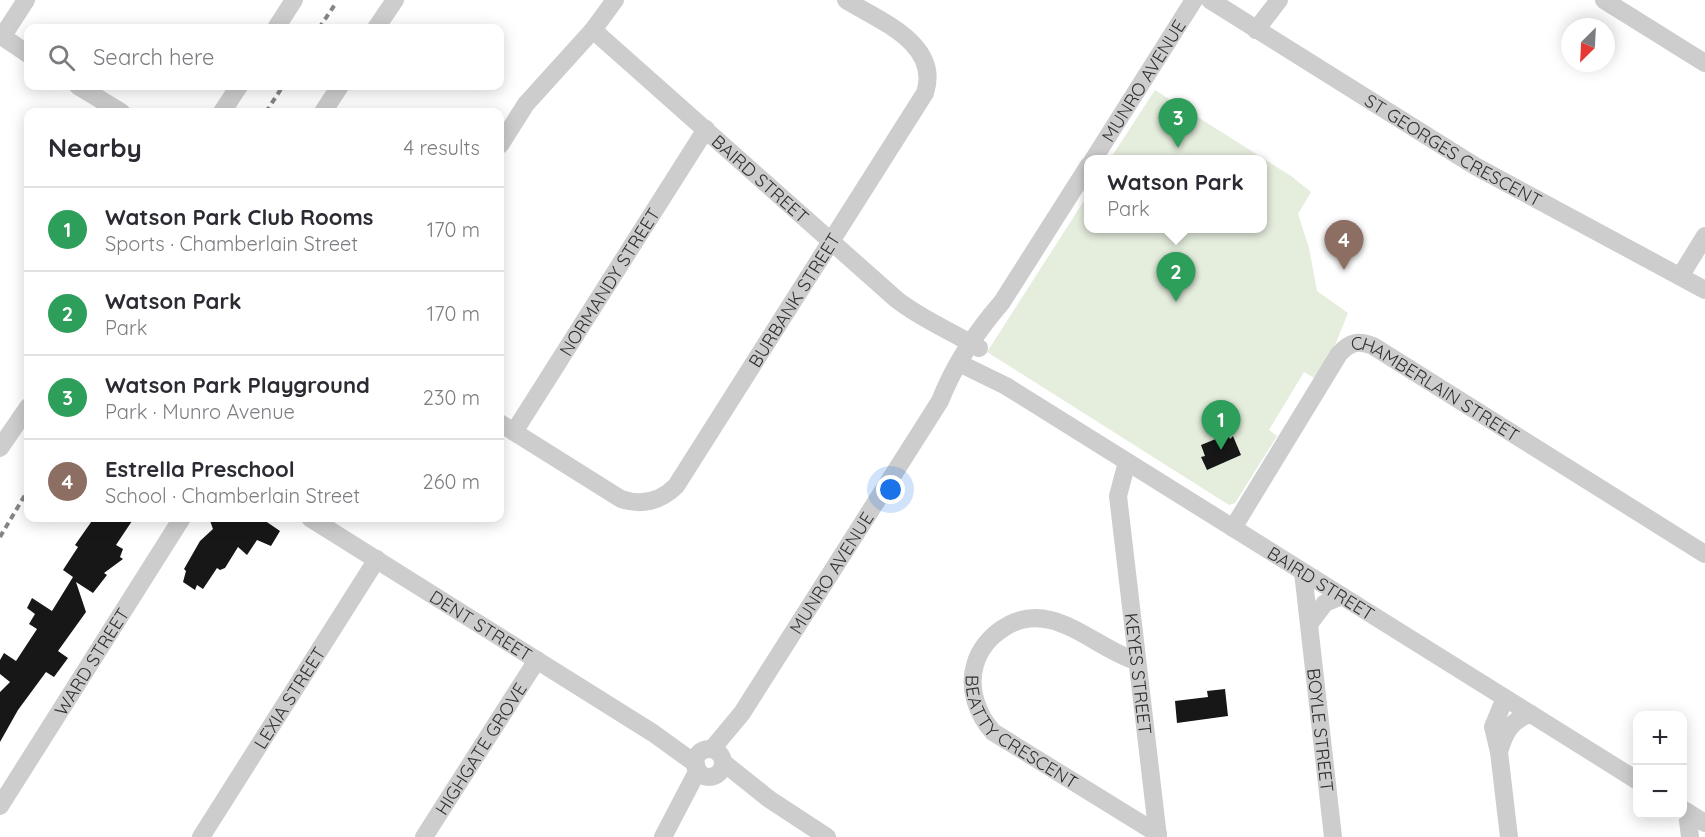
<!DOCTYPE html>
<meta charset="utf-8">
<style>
:root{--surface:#fff;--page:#f2f2f3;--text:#2b2b33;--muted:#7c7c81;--line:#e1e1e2;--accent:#0b8043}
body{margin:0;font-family:Quicksand,sans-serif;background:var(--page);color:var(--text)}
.controls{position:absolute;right:18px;bottom:18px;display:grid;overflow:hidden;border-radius:12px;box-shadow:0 3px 15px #0003}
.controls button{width:54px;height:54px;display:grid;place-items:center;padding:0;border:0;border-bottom:2px solid var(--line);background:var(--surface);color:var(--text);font:30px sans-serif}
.compass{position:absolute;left:1561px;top:18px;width:54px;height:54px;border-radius:50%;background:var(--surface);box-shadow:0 3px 15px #0003;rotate:204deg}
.you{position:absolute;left:891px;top:490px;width:21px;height:21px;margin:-15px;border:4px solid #fff;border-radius:50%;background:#1a73e8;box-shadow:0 0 0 9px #1a73e833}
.badge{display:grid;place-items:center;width:39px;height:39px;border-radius:50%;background:var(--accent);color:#fff;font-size:20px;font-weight:700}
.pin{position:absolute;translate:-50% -50px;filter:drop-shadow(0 2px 3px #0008)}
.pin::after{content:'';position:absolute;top:32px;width:21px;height:18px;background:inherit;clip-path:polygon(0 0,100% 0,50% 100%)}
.popup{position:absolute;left:1084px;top:155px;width:183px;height:78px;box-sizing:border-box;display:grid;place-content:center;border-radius:12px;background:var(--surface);filter:drop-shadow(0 2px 4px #0005);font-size:20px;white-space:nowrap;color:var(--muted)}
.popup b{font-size:22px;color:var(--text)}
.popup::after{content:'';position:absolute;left:50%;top:100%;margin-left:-12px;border:12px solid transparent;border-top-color:var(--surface)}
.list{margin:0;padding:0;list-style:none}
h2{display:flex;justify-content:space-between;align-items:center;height:78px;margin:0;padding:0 24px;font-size:26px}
h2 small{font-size:20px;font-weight:400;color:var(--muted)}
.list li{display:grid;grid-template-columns:39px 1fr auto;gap:18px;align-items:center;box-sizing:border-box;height:84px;padding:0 24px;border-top:2px solid var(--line)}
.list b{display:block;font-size:22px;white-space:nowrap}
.list p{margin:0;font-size:20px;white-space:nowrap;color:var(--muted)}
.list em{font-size:20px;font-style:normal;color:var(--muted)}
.icon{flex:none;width:33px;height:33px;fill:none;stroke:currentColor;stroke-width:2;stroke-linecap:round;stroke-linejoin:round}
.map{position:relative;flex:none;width:1705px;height:837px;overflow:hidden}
.search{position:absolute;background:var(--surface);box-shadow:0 3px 15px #0003;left:24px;top:24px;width:480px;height:66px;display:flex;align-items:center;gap:15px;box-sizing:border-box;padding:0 21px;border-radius:12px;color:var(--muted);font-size:22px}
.panel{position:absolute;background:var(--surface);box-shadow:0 3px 15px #0003;left:24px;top:108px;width:480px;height:414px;border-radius:12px}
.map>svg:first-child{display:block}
.green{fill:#e5eddd}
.building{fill:#171717}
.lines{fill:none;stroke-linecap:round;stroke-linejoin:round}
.minor{stroke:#cdcdcd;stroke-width:18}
.rail{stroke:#858585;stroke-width:4;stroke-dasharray:6 4.5;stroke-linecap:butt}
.labels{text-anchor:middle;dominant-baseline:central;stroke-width:6;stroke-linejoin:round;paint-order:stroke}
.street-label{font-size:18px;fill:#303030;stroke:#fff}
</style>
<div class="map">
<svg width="1705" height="837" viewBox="0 0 1705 837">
<rect width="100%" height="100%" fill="#fff"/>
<path class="green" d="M1155,90L1291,176L1311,192L1298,214L1309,248L1317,291L1348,313L1335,345L1314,378L1304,372L1269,430L1277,436L1235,503L1229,505L987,352L1089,193V228H1263V160L1110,159Z"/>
<g class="building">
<path d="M1228,434L1230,439L1233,436L1241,455L1207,470L1201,457L1205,456L1201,445Z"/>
<path d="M94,518H134L116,545L123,549L120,557L123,559L104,573L107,575L93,593L76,582L86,612L58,651L68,658L54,677L46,672L18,710L0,742V692L10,682L0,674V660L4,653L16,661L37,629L29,624L35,614L27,608L32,598L52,611L73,577L63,570L78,547L75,545Z"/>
<path d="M209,518H261L280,531L271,546L257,540L247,555L238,547L225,568L220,570L217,568L203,589L197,585L195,590L183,582L186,571L184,569L200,541L213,529Z"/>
<path d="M1225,689L1228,716L1177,723L1175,701L1208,697L1207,691Z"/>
</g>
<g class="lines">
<g class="minor">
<path id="s1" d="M1210,0L1475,166L1705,290"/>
<path d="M1604,0L1705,63"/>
<path d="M276,28L294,0"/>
<path d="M376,28L395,0"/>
<path id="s2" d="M593,30L896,299C921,319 951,331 979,348"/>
<path d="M1256,30L1279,0"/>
<path d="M0,35L28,54"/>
<path d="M2,37L26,0"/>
<path d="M78,86L121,112"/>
<path d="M222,112L239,86"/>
<path d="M323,112L340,86"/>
<path d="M500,145L526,104L593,30L615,0"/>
<path id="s3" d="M1093,160L1194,0"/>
<path d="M1681,275L1705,236"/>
<path id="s4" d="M959,363L1006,386L1638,781"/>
<path id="s5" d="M500,423L621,499C642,506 661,501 676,486L925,93C941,44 880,21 846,0"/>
<path id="s6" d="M514,432L706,129"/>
<path d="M0,448L28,407"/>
<path id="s7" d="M1127,462L1118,496L1158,837"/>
<path id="s8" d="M310,518L653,733L696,764"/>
<path id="s9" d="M1233,528L1339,354C1350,342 1358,340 1373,346L1705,554"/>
<path id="s10" d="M1303,572L1333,837"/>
<path d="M1309,624L1325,603L1342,596"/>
<path id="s11" d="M1136,661C1092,647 1050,596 1002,629C990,637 979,650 975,665C968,688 977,714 993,732L1158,834"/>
<path d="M1505,698L1493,727L1499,752L1509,837"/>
<path id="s12" d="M712,749L742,713L940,401C954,365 977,331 1002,302L1089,165"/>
<circle cx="709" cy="763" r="14"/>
<path d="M1499,752C1504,734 1511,719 1531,714"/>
<path d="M724,763L769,799L827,837"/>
<path id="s13" d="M0,806L182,518"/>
<path d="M1682,809L1705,823"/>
<path d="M1687,812L1690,837"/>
<path id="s14" d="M201,837L377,559"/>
<path id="s15" d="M424,837L537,660"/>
<path d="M663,837L698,770"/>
</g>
<g class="rail">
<path d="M319,28L336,3"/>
<path d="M266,112L283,86"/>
<path d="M0,537L28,490"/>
</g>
</g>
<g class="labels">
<g class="street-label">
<text stroke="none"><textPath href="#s3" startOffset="94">MUNRO AVENUE</textPath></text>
<text stroke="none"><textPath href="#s1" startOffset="286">ST GEORGES CRESCENT</textPath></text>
<text stroke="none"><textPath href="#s2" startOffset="224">BAIRD STREET</textPath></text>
<text stroke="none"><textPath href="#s6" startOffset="178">NORMANDY STREET</textPath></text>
<text stroke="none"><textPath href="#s5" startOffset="423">BURBANK STREET</textPath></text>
<text stroke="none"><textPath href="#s9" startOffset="316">CHAMBERLAIN STREET</textPath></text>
<text stroke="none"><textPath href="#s12" startOffset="213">MUNRO AVENUE</textPath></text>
<text stroke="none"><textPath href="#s4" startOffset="424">BAIRD STREET</textPath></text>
<text stroke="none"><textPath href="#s8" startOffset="202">DENT STREET</textPath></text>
<text stroke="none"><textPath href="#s13" startOffset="171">WARD STREET</textPath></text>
<text stroke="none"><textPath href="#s7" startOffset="214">KEYES STREET</textPath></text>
<text stroke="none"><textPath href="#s14" startOffset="165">LEXIA STREET</textPath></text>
<text stroke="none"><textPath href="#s11" startOffset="282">BEATTY CRESCENT</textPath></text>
<text stroke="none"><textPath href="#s10" startOffset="159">BOYLE STREET</textPath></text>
<text stroke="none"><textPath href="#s15" startOffset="105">HIGHGATE GROVE</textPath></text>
</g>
</g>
</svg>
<div class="controls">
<button>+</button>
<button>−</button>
</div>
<svg class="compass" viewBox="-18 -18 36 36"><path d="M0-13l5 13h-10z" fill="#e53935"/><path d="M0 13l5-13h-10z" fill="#7c7c81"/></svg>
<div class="you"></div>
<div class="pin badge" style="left:1221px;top:450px;background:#2e9e5b">1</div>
<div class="pin badge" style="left:1176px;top:302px;background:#2e9e5b">2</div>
<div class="popup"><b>Watson Park</b>Park</div>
<div class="pin badge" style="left:1178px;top:148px;background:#2e9e5b">3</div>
<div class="pin badge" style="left:1344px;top:270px;background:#8d6e63">4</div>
<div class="search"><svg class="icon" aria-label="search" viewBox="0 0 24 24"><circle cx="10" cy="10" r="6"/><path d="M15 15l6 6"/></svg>Search here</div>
<section class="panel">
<h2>Nearby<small>4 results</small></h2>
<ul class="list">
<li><span class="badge" style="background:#2e9e5b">1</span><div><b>Watson Park Club Rooms</b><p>Sports · Chamberlain Street</p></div><em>170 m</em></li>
<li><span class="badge" style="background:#2e9e5b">2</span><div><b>Watson Park</b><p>Park</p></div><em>170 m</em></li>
<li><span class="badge" style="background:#2e9e5b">3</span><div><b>Watson Park Playground</b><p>Park · Munro Avenue</p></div><em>230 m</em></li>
<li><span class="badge" style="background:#8d6e63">4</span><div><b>Estrella Preschool</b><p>School · Chamberlain Street</p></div><em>260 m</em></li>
</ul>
</section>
</div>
